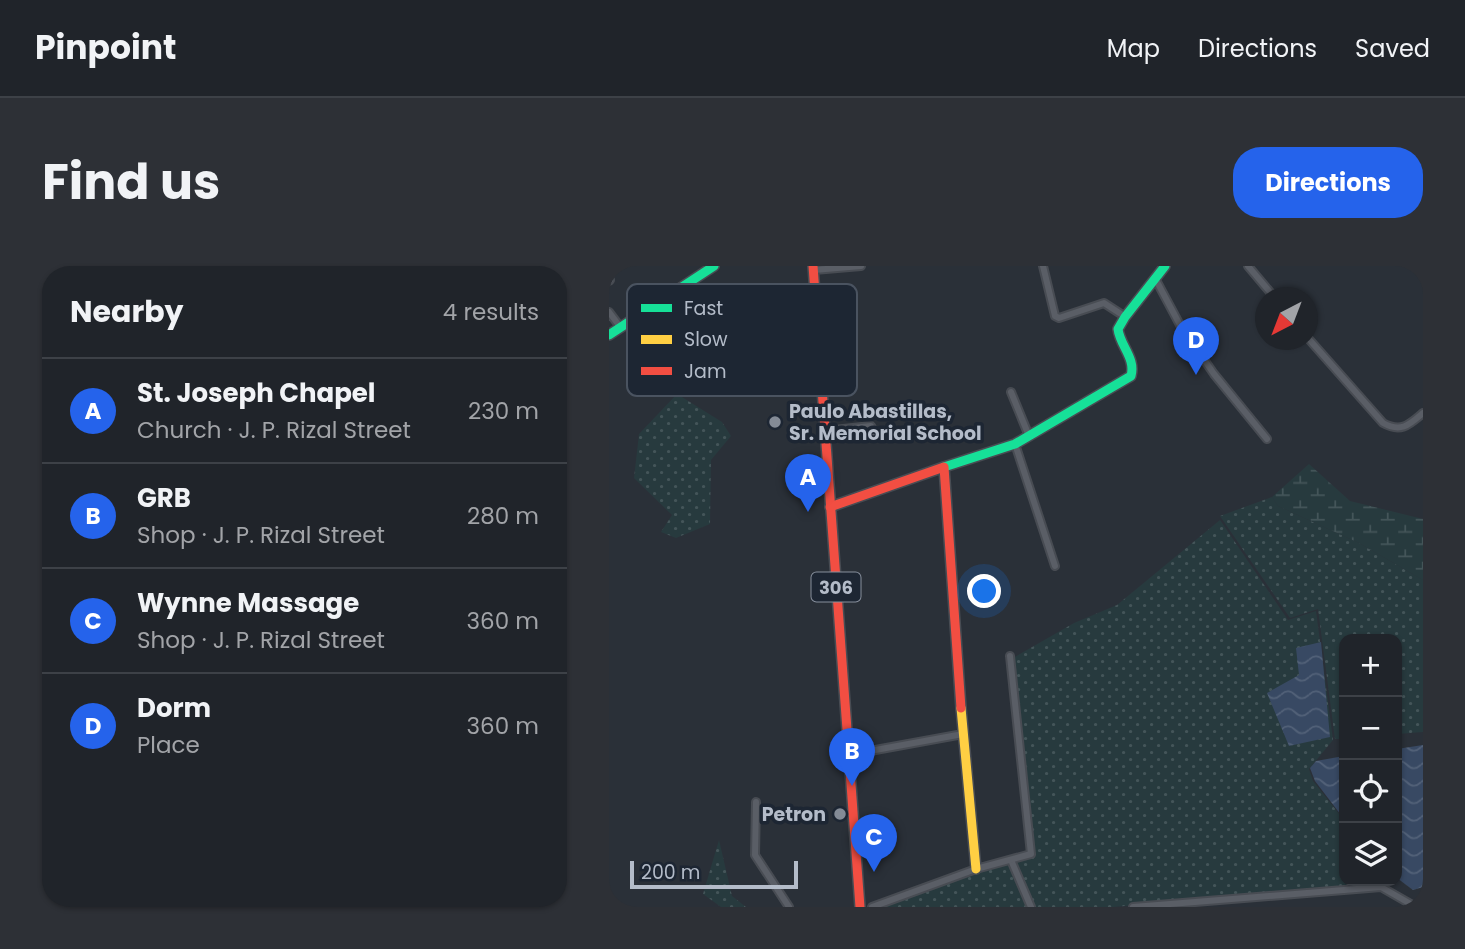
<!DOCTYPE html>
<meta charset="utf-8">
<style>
:root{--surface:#20242a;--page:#2d3036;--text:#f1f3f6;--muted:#a2a4a8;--line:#3d4147;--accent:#2563eb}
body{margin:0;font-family:Poppins,sans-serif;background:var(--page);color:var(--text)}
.controls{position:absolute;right:21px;bottom:21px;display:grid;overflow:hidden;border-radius:14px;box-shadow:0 2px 5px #0004}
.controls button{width:63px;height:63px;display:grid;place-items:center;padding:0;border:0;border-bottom:2px solid var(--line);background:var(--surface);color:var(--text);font:35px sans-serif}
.compass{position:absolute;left:646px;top:21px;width:63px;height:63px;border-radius:50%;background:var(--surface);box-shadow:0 2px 5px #0004;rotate:222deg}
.scale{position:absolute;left:21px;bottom:18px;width:168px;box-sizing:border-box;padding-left:7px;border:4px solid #b4bcc9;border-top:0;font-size:19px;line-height:24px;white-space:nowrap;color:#b4bcc9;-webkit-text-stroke:5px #1d2633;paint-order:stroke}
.you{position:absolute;left:376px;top:326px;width:24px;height:24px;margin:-18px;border:5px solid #fff;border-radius:50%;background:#1a73e8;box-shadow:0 0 0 10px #1a73e833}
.badge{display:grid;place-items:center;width:46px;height:46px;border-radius:50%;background:var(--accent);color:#fff;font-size:23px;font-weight:700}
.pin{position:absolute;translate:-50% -58px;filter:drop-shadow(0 2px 4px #0008)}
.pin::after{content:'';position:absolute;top:37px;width:24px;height:21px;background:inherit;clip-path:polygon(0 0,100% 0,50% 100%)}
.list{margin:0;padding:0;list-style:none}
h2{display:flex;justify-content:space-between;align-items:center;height:91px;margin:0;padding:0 28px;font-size:30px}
h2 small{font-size:23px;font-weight:400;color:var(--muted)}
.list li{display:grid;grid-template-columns:46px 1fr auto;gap:21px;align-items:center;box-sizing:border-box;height:105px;padding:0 28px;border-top:2px solid var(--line)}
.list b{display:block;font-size:26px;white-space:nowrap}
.list p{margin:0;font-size:23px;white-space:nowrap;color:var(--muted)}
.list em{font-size:23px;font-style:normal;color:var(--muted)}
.icon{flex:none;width:38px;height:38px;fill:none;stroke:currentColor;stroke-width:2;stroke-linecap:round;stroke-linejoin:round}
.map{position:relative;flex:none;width:814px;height:641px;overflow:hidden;border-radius:28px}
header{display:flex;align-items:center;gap:42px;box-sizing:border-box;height:98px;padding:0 35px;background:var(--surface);border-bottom:2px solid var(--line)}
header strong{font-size:33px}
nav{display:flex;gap:38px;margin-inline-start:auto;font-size:24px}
.intro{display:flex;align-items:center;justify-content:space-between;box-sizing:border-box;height:168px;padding:0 42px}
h1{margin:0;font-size:49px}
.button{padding:18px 32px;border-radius:28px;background:var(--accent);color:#fff;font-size:24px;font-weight:700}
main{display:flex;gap:42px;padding:0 42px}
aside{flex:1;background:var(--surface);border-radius:28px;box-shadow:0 2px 5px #0004}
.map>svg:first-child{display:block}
.grass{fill:url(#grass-dots)}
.wetland{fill:url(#wetland-marsh)}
.water{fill:url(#water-waves)}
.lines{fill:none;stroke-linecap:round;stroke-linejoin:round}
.street-casing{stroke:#484c53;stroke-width:10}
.fast-casing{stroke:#484c53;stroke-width:12}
.slow-casing{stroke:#484c53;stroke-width:12}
.jam-casing{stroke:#484c53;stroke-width:12}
.street{stroke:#5a5e66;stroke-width:6}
.fast{stroke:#16e098;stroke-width:9}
.slow{stroke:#ffcf43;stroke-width:9}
.jam{stroke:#f24e42;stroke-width:9}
.poi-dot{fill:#848b96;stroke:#1d2633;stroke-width:2.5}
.labels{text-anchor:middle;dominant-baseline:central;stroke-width:7;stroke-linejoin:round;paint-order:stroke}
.shield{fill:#1d2633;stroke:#878f9c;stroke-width:2}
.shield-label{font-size:18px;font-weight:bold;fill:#b4bcc9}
.poi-label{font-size:19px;font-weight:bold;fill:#b4bcc9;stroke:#1d2633;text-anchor:start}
.key{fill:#1d2633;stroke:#4a5360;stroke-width:2}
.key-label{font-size:19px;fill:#b4bcc9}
</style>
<header>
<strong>Pinpoint</strong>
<nav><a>Map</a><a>Directions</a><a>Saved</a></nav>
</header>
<div class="intro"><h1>Find us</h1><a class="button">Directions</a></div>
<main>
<aside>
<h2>Nearby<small>4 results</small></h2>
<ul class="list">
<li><span class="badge">A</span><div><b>St. Joseph Chapel</b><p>Church · J. P. Rizal Street</p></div><em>230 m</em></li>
<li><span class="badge">B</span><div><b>GRB</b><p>Shop · J. P. Rizal Street</p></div><em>280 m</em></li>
<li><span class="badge">C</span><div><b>Wynne Massage</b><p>Shop · J. P. Rizal Street</p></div><em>360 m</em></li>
<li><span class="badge">D</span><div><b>Dorm</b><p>Place</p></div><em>360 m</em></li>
</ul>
</aside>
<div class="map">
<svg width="814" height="641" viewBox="0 0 814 641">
<defs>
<pattern id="grass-dots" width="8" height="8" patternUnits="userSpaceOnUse" patternTransform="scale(1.75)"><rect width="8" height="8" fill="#273a3e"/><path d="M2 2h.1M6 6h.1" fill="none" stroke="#445559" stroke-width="1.8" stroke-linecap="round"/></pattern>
<pattern id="wetland-marsh" width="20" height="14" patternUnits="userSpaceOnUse" patternTransform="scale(1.75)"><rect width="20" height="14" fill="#273a3e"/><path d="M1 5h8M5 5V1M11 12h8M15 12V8" fill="none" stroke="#445559"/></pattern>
<pattern id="water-waves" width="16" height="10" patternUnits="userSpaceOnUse" patternTransform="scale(1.75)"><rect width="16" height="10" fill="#384963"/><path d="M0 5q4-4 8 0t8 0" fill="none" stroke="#526178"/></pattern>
</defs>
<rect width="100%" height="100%" fill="#2a3038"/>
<g class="grass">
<path d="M68,128L113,156L122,170L102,194L101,258L67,272L52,266L63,249L25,212L30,168Z"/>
<path d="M663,231L669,240L750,277L814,314V466L788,468V373H735V473H726L709,343L681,352L611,250Z"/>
<path d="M611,254L679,354L707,345L724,474L700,503L704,515L735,554V615H778L770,619L504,641H426L421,636L404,593L424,587L404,392L465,357L508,339Z"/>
<path d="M110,574L123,630L137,641H112L94,628Z"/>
<path d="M402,594L422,641H278L276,636Z"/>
</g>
<path class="wetland" d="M700,198L741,235L814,253V314L750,277L669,240L663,231Z"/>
<g class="water">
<path d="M712,376L721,471L680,480L658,427L690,409L687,382Z"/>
<path d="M814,479V621L804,624L788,612V483Z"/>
<path d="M735,490V553L706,515L701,502L707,495Z"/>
</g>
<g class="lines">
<g class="street-casing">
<g id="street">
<path d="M434,0L446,50L450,52L495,37L515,50"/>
<path d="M639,0L666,32"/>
<path d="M205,4L252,0"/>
<path d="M547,14L571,59L605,108L658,173"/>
<path d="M0,15L1,14"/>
<path d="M0,46L12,62"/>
<path d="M28,52L78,93L84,94L92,86"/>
<path d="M698,71L774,157C792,167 800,159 814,147"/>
<path d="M402,126L420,170"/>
<path d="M216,165L262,160L266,168"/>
<path d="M406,178L446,300"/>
<path d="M239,489L354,468"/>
<path d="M147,536L146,589L180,641"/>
<path d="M402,594L422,641"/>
<path d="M263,641L367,603L422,588L401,390"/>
<path d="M524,641L772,621L807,641"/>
</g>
</g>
<g class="fast-casing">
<g id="fast">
<path d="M0,69L105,0"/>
<path d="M335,201L406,178L522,110C527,92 511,80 509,63L516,51L556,0"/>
</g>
</g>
<g class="slow-casing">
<path id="slow" d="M352,442L367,603"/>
</g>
<g class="jam-casing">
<g id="jam">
<path d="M204,0L251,641"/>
<path d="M221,241L335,201L352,442"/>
</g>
</g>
<use href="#street" class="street"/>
<use href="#fast" class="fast"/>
<use href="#slow" class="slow"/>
<use href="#jam" class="jam"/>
</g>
<g class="poi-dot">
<circle cx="166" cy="156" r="7"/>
<circle cx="231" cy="548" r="7"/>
</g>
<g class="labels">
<rect class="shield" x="202.5" y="306.5" width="49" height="29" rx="5"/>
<g class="shield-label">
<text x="227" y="321">306</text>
</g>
<g class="poi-label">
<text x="180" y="145">Paulo Abastillas,<tspan x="180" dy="22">Sr. Memorial School</tspan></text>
<text x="217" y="548" text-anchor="end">Petron</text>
</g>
</g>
<rect x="18" y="18" width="230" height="112" rx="10" class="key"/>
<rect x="32" y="38" width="31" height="8" fill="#16e098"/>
<rect x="32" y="69" width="31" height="9" fill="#ffcf43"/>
<rect x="32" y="101" width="31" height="8" fill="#f24e42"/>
<g class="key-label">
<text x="75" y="49">Fast</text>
<text x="75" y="80">Slow</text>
<text x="75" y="112">Jam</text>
</g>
</svg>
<div class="controls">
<button>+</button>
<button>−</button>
<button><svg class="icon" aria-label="locate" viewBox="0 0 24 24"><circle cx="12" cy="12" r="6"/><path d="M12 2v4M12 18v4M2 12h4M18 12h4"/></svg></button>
<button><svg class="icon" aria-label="layers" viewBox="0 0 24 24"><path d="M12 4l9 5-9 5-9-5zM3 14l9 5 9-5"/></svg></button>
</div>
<svg class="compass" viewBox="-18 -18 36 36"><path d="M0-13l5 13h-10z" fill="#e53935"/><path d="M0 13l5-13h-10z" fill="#a2a4a8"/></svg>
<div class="scale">200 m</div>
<div class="you"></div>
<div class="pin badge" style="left:199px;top:246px">A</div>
<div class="pin badge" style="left:243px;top:520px">B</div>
<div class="pin badge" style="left:265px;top:606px">C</div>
<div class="pin badge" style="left:587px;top:109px">D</div>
</div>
</main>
